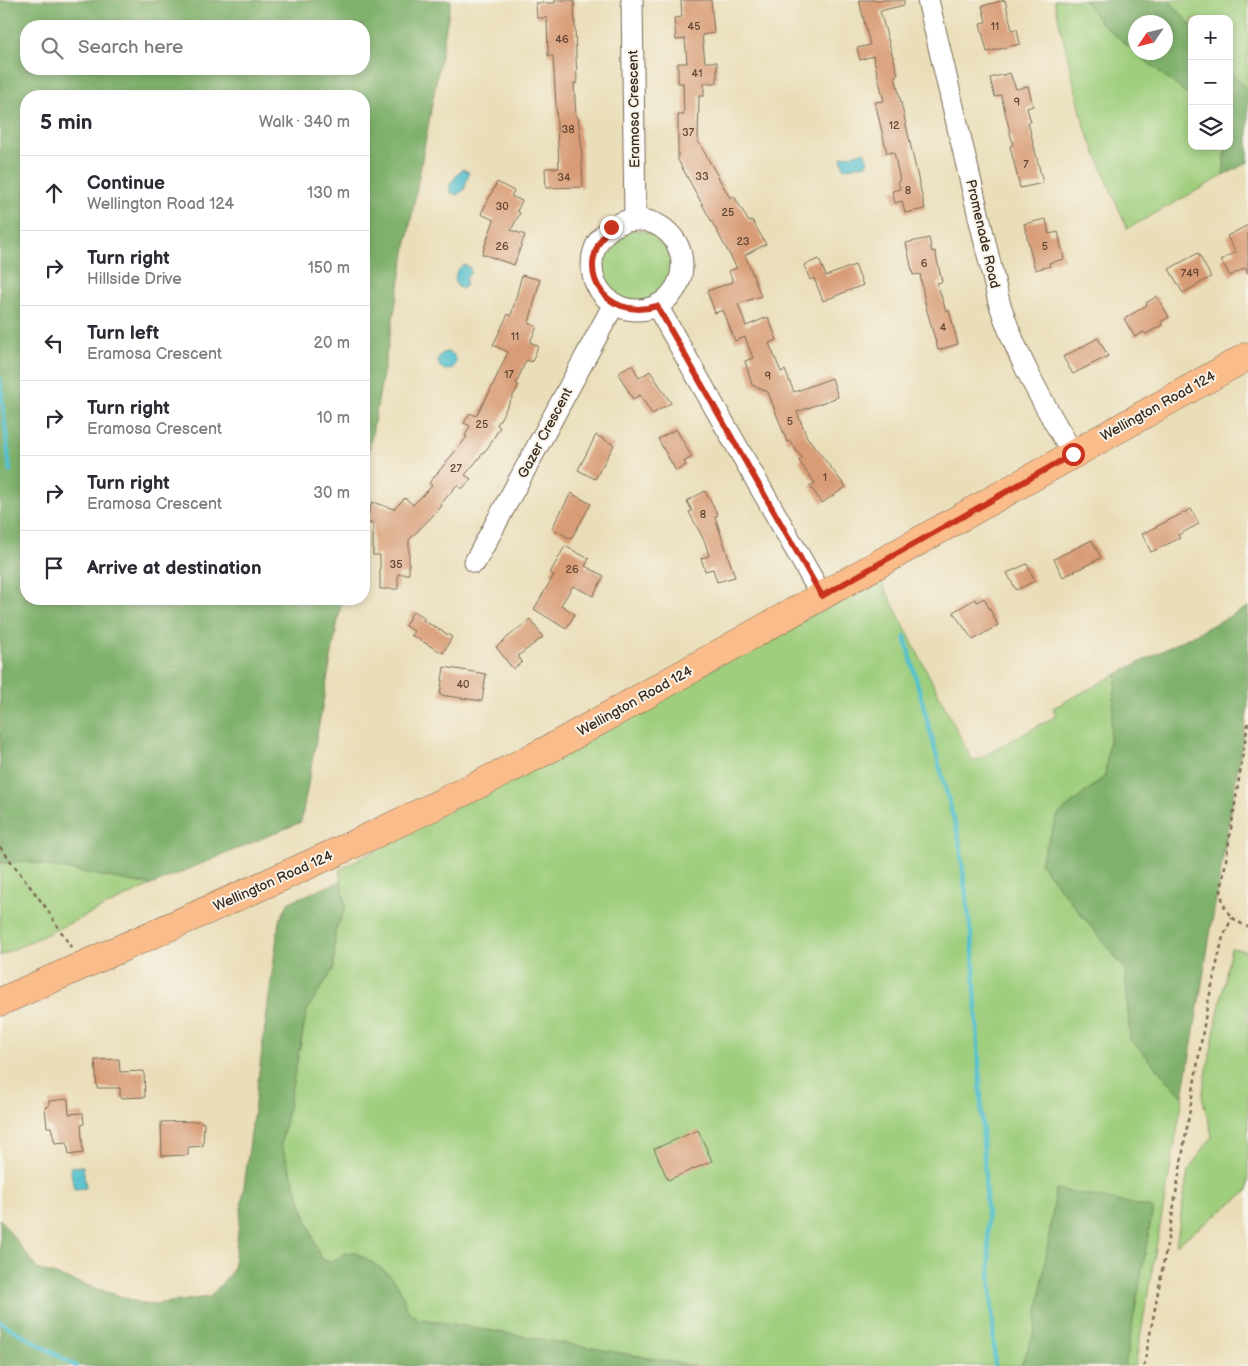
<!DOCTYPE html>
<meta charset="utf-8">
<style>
:root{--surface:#fff;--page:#f2f2f3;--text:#2b2b33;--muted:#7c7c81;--line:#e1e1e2}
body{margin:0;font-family:"Balsamiq Sans",sans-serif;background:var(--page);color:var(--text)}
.controls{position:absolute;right:15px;top:15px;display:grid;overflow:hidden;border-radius:10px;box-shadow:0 2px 8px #0003}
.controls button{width:45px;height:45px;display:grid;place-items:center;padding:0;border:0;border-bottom:1px solid var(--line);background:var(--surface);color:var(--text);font:25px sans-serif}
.compass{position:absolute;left:1128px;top:15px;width:45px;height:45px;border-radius:50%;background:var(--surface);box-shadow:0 2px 8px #0003;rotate:235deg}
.stop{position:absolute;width:15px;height:15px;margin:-11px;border:4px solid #c8321e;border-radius:50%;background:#fff}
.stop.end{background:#c8321e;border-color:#fff;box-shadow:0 1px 5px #0008}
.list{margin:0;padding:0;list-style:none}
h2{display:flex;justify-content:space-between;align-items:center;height:65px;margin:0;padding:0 20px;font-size:21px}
h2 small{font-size:16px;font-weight:400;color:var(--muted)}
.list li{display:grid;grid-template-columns:32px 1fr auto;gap:15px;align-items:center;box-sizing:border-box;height:75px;padding:0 20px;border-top:1px solid var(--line)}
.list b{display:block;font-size:19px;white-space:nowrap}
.list p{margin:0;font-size:16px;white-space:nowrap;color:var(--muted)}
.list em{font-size:16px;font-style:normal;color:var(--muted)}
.icon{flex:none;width:28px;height:28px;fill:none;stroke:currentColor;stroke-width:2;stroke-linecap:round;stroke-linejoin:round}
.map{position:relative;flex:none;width:1248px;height:1366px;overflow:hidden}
.search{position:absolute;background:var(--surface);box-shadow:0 2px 8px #0003;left:20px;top:20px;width:350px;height:55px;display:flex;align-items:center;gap:12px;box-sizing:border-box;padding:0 18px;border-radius:20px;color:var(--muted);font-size:19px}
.panel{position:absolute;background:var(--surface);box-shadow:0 2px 8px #0003;left:20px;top:90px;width:350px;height:515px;border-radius:20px}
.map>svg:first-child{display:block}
.green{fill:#9fce7d;stroke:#6d7c4e}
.forest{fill:#7fb16c;stroke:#5d6e45;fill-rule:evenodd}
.water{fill:#54c1cd;stroke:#487676}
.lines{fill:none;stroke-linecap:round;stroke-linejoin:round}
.stream{stroke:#54c1cd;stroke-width:4.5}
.building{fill:#d89c76}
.minor-casing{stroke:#786954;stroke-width:23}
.major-casing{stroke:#786954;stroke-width:29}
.path{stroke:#786954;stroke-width:2.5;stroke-dasharray:4 4;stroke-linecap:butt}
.minor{stroke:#fff;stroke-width:21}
.major{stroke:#f9bc8a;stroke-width:28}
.route{stroke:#c8321e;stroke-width:6}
.labels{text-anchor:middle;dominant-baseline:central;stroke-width:4;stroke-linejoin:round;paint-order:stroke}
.number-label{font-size:11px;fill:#624634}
.street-label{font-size:14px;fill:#3b2a1e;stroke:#f7f3e8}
</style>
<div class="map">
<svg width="1248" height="1366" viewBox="0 0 1248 1366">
<rect width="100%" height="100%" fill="#f7f3e8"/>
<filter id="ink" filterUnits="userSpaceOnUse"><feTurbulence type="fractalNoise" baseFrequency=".02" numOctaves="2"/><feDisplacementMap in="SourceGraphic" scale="10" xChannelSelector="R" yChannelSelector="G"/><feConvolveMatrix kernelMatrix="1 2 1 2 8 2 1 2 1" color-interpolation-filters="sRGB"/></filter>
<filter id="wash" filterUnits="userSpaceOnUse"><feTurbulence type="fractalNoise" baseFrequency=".0096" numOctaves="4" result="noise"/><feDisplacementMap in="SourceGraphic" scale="20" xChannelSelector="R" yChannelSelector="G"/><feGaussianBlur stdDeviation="1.12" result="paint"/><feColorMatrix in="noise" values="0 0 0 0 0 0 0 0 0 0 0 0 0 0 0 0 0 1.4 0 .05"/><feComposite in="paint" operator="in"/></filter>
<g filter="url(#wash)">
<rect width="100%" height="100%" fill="#eadeb9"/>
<g class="green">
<path d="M1054,0H1084L1100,22L1192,98V146H1226L1223,176L1127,229L1084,125Z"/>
<path d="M1169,0H1248V90L1229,72V19H1192V27Z"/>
<circle cx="635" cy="266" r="36"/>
<path d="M880,579L973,762L1056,716L1053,708L1117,674L1105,776L1058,815L1040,863L1125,969L1130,1039L1183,1097L1135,1366H1125L1153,1208L1035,1331L1021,1366H696L417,1318C398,1303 409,1306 400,1289C391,1271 370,1262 354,1252L336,1261H324L318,1252L281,1144L307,1010L334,968L335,931L346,907L339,870Z"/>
<path d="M23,861L151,885L0,956V863Z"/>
<path d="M1231,948L1248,951V1191L1176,1245L1188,1171L1212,1136L1202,1096Z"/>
</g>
<g class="forest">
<path d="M0,0H451L364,478V96H26V599H342L301,822L151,885L23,861L0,863ZM26,26H364V69H26Z"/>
<path d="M1084,0H1169L1192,27V98L1136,53L1166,52V22H1136L1135,52L1100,22Z"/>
<path d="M1229,72L1248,90V162L1223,176L1226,146H1229Z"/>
<path d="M1248,607V707L1183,1097L1130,1039L1125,969L1040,863L1058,815L1105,776L1117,674Z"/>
<path d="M341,881L346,907L335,931L334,968L307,1010L281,1144L318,1252L324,1261C337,1263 342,1251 354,1252C370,1262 391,1271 400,1289C409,1306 398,1303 417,1318L696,1366H0V1219L37,1269L147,1305L210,1297L233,1270L279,921L289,902Z"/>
<path d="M1056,1189L1153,1208L1125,1366H1021L1035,1331Z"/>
</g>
<g class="water">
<path d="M864,152L868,160L866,164L844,169L841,157Z"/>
<path d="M462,169L469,172L464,190L457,195L450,192V184Z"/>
<path d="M464,265L469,267L471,272L466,278V285L462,289L457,286C453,277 456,269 464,265Z"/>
<circle cx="447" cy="361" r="9"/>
<path d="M83,1166L86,1188L74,1189L70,1167Z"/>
</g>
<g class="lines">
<g class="stream">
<path d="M0,378L10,471"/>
<path d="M905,637L959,839L973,950L995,1366"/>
<path d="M0,1322L76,1366"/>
</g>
</g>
<g id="blocks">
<g class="building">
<path d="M555,0H574L577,83H574L576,117H578L581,141L583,187L546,188L545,168H559L556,105L553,56H548L547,18H537L536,3H555Z"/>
<path d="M681,0H711L714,33L702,35L705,62H717V83H704V96H699L698,141L730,198L734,196L749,222L752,220L766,244L745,255L761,296L738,304L746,326L768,317L777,340L769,343L781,372L785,370L794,392L832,378L838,397L797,412L807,437L846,487L822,503L810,486L815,483L799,461L802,458L790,441L787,442L768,392L752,385L745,361L753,358L745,337L735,341L723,310L715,313L707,291L733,282L729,271L737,268L678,160V115H684L683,83H678V63H687L685,39L676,40L674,18L682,17Z"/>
<path d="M859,0H904V5L880,11L898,75L895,76L925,209L905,213L902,201L895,203L892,191L900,189L898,181H900L894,152L887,153L875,102L884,101L873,56L860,60L857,48L870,45Z"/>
<path d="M1005,0L1012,30L1017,29L1020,44L987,52L980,23L986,22L982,6Z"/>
<path d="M1010,73L1016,89L1028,86L1033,106L1027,108L1031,122H1028L1043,183L1020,188L1010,146L1013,145L1001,95L995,97L990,78Z"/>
<path d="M497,182L514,191L511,196L522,201L517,211L520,213L511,230L525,235L514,265L482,254L494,220L481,214Z"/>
<path d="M1046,219L1049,234L1058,232L1064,259L1049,263L1050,266L1035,270L1024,224Z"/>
<path d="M1248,225V273L1245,268L1230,276L1221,260L1236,252L1227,236Z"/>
<path d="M929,238L932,252L935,251L942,282L937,283L946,311L949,310L958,344L938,350L926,307L920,274L913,275L906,243Z"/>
<path d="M1198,253L1211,277L1183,293L1169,269Z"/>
<path d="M819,259L826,276L855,265L863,285L823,301L814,278L810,280L804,265Z"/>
<path d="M522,275L540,280L529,323L537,327L530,342L538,346L532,362L526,360L516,384L519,385L497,425L500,427L489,446L465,475L471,479L462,489L457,485L440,505L442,506L409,540V574H398V589H380V555H373V524L366,522L372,502L394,509L405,498L413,505L432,486L429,483L467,437L465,436L470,426L464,423L470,413L476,416L489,393L508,352L493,345L508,314L511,316Z"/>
<path d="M1157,296L1169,317L1161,322L1162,325L1146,334L1144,332L1135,337L1124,319L1147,305L1146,303Z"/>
<path d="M1098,338L1108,356L1073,374L1063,357Z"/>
<path d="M632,364L639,378L650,371L671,403L652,414L640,395L633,399L619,375L621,371Z"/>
<path d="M676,429L692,457L684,462L686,465L676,471L658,439Z"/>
<path d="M596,435L614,445L595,479L578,470Z"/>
<path d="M705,491L718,515L715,517L735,577L717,582L713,569L705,571L701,558L709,556L705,542L689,512L692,511L687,501Z"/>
<path d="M571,493L591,504L571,539L552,528Z"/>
<path d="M1191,509L1199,524L1178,535L1180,538L1151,552L1142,534Z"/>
<path d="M1092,540L1101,558L1063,577L1054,559Z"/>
<path d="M565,546L589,559L585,566L604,576L593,596L573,586L561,605L575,614L566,629L534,609L554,575L550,573Z"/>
<path d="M1027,564L1035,581L1016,590L1007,573Z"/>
<path d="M984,598L998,625L973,640L953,612L975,599L977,602Z"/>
<path d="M413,611L424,617L423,620L452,637L443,653L411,635L414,631L405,626Z"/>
<path d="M530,619L543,637L518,656L522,662L513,669L496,647Z"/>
<path d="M444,667L486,674L482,701L440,695Z"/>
<path d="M119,1059L120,1072L144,1071L145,1097L120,1098V1088H97L95,1060Z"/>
<path d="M68,1099L69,1114L83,1113L84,1124L81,1125L83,1153L69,1155L67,1142L55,1143L51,1127H47L45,1107L49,1106V1101Z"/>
<path d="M198,1121L204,1123L203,1146L188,1147V1155L162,1156L161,1122Z"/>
<path d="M698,1130L712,1161L668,1180L654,1149Z"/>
</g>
</g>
</g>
<g filter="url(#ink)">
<use href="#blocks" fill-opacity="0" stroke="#786954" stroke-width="1"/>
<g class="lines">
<g class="minor-casing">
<g id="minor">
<path d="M632,0L635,218"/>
<path d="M928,0L999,302C1016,356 1044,405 1073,454"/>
<circle cx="637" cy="265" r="45"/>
<path d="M657,306L822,596"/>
<path d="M475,562L614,304"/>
</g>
</g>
<g class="major-casing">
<path id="major" d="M0,1002C186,919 373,840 553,747L1248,356"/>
</g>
<g class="path">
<path d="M1248,723L1221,891C1223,910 1230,919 1248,927"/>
<path d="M0,847L44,905L71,947"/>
<path d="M1144,1366L1170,1229L1207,1007L1223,937L1232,918"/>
</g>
<use href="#minor" class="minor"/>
<use href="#major" class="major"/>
</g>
</g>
<g class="lines" filter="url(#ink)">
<path class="route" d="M611,227C571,267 603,322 657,306L822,596L1073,454"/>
</g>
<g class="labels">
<g class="number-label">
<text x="694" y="26">45</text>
<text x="995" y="26">11</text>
<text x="562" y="39">46</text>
<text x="697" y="73">41</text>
<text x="1017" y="102">9</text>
<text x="894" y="125">12</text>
<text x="568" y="129">38</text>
<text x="688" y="132">37</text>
<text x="1026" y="164">7</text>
<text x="702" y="176">33</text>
<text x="564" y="177">34</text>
<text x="908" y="190">8</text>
<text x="502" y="206">30</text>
<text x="728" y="212">25</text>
<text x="743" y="241">23</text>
<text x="502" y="246">26</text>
<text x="1045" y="246">5</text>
<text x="924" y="263">6</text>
<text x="1190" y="273">749</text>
<text x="943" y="327">4</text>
<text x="515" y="336">11</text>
<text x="509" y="374">17</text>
<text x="768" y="376">9</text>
<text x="790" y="421">5</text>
<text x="482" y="424">25</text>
<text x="456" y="468">27</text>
<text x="825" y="477">1</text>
<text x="703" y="514">8</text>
<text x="396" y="564">35</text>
<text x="572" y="569">26</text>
<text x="463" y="684">40</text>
</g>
<g class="street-label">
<text transform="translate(634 109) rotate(-91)">Eramosa Crescent</text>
<text transform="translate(983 234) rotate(77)">Promenade Road</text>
<text transform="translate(1158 406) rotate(-29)">Wellington Road 124</text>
<text transform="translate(545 433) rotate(-62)">Gazer Crescent</text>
<text transform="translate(635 701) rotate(-29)">Wellington Road 124</text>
<text transform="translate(273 881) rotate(-24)">Wellington Road 124</text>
</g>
</g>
</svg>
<div class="controls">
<button>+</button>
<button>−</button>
<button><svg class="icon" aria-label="layers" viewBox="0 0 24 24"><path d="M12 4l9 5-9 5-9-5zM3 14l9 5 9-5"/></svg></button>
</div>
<svg class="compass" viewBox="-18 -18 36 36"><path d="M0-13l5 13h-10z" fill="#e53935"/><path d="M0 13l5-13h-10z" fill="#7c7c81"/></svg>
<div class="stop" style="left:1073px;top:454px"></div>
<div class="stop end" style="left:611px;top:227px"></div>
<div class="search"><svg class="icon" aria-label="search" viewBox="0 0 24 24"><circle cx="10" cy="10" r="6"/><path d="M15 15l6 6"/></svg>Search here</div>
<section class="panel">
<h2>5 min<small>Walk · 340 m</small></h2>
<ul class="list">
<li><svg class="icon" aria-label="ahead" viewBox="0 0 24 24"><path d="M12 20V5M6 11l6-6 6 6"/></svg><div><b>Continue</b><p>Wellington Road 124</p></div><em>130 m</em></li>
<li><svg class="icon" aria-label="right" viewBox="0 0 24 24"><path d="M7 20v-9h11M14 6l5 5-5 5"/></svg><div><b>Turn right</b><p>Hillside Drive</p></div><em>150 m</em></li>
<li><svg class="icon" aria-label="left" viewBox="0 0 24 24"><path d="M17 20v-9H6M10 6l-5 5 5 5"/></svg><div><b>Turn left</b><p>Eramosa Crescent</p></div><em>20 m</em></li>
<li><svg class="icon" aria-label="right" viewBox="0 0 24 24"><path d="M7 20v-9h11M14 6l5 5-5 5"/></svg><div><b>Turn right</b><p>Eramosa Crescent</p></div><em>10 m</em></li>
<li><svg class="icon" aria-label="right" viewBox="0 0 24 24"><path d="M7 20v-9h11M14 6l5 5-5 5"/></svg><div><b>Turn right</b><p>Eramosa Crescent</p></div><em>30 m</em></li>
<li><svg class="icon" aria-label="arrive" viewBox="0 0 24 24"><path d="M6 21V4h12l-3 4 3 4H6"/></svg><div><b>Arrive at destination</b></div></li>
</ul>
</section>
</div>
